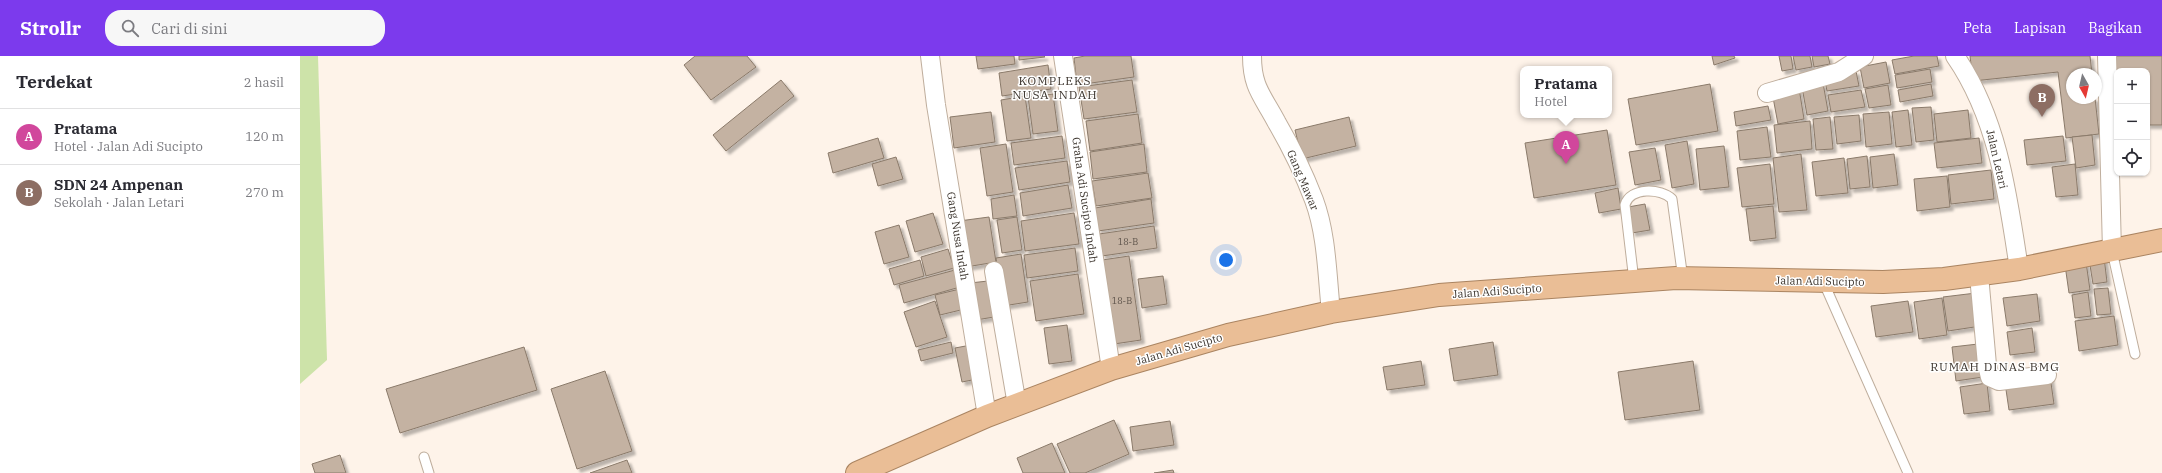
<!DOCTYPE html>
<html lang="id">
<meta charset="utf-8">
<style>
:root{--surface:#fff;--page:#f7f7f7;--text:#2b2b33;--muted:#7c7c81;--line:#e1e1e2;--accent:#7c3aed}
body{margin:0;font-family:"IBM Plex Serif",serif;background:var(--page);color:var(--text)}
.controls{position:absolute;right:12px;top:12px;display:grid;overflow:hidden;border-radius:8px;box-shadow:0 1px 3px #0004}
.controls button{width:36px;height:36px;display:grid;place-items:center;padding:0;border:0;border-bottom:1px solid var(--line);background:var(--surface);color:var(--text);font:20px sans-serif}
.compass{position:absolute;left:1766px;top:12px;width:36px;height:36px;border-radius:50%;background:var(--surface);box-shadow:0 1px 3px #0004;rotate:172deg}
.you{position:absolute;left:926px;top:204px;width:14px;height:14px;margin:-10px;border:3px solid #fff;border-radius:50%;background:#1a73e8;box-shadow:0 0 0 6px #1a73e833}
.badge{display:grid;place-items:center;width:26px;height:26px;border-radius:50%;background:var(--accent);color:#fff;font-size:13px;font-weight:700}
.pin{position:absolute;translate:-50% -33px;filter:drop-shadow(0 1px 2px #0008)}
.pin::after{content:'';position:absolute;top:21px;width:14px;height:12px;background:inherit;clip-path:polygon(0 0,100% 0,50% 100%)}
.popup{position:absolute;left:1220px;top:10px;width:92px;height:52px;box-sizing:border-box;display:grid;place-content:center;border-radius:8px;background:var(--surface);filter:drop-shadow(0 1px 3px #0005);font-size:13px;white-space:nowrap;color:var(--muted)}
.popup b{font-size:15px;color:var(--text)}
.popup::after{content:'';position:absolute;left:50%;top:100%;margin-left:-8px;border:8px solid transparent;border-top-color:var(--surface)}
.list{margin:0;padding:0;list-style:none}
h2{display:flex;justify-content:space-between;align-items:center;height:52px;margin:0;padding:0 16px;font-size:17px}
h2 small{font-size:13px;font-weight:400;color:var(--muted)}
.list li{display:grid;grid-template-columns:26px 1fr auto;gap:12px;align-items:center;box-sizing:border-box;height:56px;padding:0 16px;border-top:1px solid var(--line)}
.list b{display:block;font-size:15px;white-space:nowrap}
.list p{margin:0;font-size:13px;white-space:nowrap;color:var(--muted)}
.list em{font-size:13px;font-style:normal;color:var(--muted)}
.icon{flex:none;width:22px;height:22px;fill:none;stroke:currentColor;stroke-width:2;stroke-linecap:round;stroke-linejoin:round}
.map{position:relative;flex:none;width:1862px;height:417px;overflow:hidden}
header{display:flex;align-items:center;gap:24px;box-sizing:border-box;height:56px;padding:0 20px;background:var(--accent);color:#fff}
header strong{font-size:19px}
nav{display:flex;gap:22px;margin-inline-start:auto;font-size:14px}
.search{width:280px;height:36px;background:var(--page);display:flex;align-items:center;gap:10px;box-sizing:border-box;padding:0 14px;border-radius:16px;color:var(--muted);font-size:15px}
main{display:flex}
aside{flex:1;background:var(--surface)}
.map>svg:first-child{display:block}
.green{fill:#cde3a9}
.building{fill:#c4b2a2;stroke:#8a7a6a;filter:url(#shadow)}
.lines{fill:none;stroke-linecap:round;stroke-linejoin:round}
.service-casing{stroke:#bfae9d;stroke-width:11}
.minor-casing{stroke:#bfae9d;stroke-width:20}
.trunk-casing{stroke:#aa8461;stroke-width:24}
.service{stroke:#fff;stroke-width:9}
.minor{stroke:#fff;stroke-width:18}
.trunk{stroke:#eabe96;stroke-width:22}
.labels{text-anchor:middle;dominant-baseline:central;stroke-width:3;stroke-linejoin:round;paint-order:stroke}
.number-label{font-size:9px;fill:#5e544b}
.street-label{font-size:11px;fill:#3c352e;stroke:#fff}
.neighbourhood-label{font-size:12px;letter-spacing:1px;fill:#3c352e;stroke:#fff}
</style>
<header>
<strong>Strollr</strong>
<div class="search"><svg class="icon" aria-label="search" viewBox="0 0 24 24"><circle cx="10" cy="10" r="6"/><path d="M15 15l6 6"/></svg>Cari di sini</div>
<nav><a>Peta</a><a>Lapisan</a><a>Bagikan</a></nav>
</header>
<main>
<aside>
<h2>Terdekat<small>2 hasil</small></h2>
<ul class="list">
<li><span class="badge" style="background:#d1479c">A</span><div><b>Pratama</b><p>Hotel · Jalan Adi Sucipto</p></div><em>120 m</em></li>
<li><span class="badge" style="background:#8d6e63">B</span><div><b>SDN 24 Ampenan</b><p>Sekolah · Jalan Letari</p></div><em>270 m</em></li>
</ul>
</aside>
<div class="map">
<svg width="1862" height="417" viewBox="0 0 1862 417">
<defs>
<filter id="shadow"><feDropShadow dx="3.5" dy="3.5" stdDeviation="1" flood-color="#0004"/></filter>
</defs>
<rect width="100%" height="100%" fill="#fef3e9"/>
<path class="green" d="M0,0H18L27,304L0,328Z"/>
<g class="building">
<path d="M395,0H447L456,11L411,44L384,9Z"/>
<path d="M676,0H714L715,8L678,13Z"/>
<path d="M719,0H744L745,1L719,4Z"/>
<path d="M785,0H831L834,21L777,29L774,2Z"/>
<path d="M1412,0H1434L1435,2L1414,9Z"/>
<path d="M1479,0H1491L1493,13L1482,15Z"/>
<path d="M1493,0H1510L1512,11L1496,14Z"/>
<path d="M1512,0H1528L1530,8L1514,11Z"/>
<path d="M1614,0H1637L1639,10L1595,18L1592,4Z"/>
<path d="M1670,0H1790L1792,18H1772V42H1795L1799,78L1766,82L1758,16L1673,25Z"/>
<path d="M1815,0H1862V69H1847V15H1817V66Z"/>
<path d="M1586,6L1590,27L1564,32L1560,11Z"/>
<path d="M748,9L751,33L702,40L699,17Z"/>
<path d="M1630,13L1632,26L1597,32L1595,19Z"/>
<path d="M1556,15L1559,30L1527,35L1524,20Z"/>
<path d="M481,24L494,40L426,95L413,79Z"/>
<path d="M832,24L837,56L784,63L779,31Z"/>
<path d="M1523,27L1528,55L1507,59L1502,31Z"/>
<path d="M1410,28L1418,75L1336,89L1328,43Z"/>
<path d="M1631,28L1633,40L1600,46L1598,34Z"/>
<path d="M1588,29L1591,49L1569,52L1565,33Z"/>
<path d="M1499,32L1504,63L1478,68L1472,36Z"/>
<path d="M1561,34L1565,51L1531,56L1528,39Z"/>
<path d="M753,38L758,75L733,78L728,41Z"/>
<path d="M725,40L731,82L707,85L701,44Z"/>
<path d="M1468,50L1471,64L1436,70L1434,56Z"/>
<path d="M1631,51L1634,84L1616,86L1612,52Z"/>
<path d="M1608,54L1612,89L1596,91L1592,56Z"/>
<path d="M1668,54L1671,82L1637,86L1634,58Z"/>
<path d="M691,56L695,86L654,92L650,61Z"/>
<path d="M1589,56L1592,88L1566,91L1563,58Z"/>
<path d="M838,58L842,87L790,95L786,65Z"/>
<path d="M1559,59L1561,85L1537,88L1534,61Z"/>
<path d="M1049,61L1056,90L1002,103L995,74Z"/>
<path d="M1530,61L1533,93L1516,94L1513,63Z"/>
<path d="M1510,65L1512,93L1477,97L1474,69Z"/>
<path d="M1467,71L1471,101L1440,104L1437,75Z"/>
<path d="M1307,74L1316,129L1234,142L1225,87Z"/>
<path d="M1792,79L1795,109L1776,112L1772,81Z"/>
<path d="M762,80L765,102L714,109L711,87Z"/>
<path d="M1763,80L1766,105L1727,109L1724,84Z"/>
<path d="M578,82L584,102L533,117L528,97Z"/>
<path d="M1679,82L1682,107L1637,112L1634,87Z"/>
<path d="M1387,85L1394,128L1372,132L1365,89Z"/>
<path d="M706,88L713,136L687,140L680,92Z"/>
<path d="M844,88L847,116L793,123L790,96Z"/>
<path d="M1424,90L1429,131L1400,134L1396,93Z"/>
<path d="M1355,92L1361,124L1335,129L1329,96Z"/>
<path d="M1501,98L1507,154L1479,156L1473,102Z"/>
<path d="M1594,98L1598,129L1573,132L1570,101Z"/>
<path d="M1567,100L1570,131L1550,133L1547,103Z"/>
<path d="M596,101L603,123L578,130L572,108Z"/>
<path d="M1544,102L1548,137L1516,140L1512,106Z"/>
<path d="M767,105L770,126L719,134L715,112Z"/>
<path d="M1470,108L1474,148L1442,151L1437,112Z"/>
<path d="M1775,108L1778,139L1756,141L1752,111Z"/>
<path d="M1691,114L1694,143L1651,148L1648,119Z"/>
<path d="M848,117L852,142L796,150L792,125Z"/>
<path d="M1647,120L1650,151L1617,155L1614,123Z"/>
<path d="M768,129L772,152L723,160L720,137Z"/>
<path d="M1318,132L1321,153L1299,157L1295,137Z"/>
<path d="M714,139L717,160L693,163L691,143Z"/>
<path d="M851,143L854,167L798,175L795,152Z"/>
<path d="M1345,148L1350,174L1332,177L1328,151Z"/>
<path d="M1473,150L1476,182L1450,185L1446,153Z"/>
<path d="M633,157L643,188L615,196L606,165Z"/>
<path d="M774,157L779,188L725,195L721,165Z"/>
<path d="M689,161L696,206L666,211L659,165Z"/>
<path d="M717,161L722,194L702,197L697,164Z"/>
<path d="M599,169L609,201L584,208L575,176Z"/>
<path d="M854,170L857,192L802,200L799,178Z"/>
<path d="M775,192L778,215L727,222L724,199Z"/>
<path d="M648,193L654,212L626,220L621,201Z"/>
<path d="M721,198L728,246L703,250L696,202Z"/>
<path d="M829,200L841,284L814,288L802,204Z"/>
<path d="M1804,201L1807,226L1793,228L1789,203Z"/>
<path d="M620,204L624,220L594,229L589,213Z"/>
<path d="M1786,206L1790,234L1769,237L1765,209Z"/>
<path d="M655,214L660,231L604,247L599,229Z"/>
<path d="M778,218L784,258L736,265L730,225Z"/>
<path d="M863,220L867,248L842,252L838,223Z"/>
<path d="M688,225L694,261L676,264L670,227Z"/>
<path d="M664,232L669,252L640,259L635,239Z"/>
<path d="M1808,232L1811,258L1797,259L1794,233Z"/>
<path d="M1788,236L1791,260L1775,262L1772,239Z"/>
<path d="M1676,237L1681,270L1648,275L1643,241Z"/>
<path d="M1737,238L1740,265L1707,270L1703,242Z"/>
<path d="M1642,242L1647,279L1619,283L1614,246Z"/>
<path d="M635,245L647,281L616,291L604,256Z"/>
<path d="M1608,245L1613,276L1576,281L1571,250Z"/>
<path d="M1814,260L1818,289L1779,295L1775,265Z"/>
<path d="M767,269L772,305L749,308L744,272Z"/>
<path d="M1732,272L1735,296L1710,299L1707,276Z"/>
<path d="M651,286L653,297L621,305L618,294Z"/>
<path d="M1193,286L1198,319L1154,325L1149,293Z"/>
<path d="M1678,288L1683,321L1656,325L1652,291Z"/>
<path d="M671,289L677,323L662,326L655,292Z"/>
<path d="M224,291L237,334L100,377L86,333Z"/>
<path d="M1121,305L1125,329L1087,334L1083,311Z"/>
<path d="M1393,305L1400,354L1325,364L1318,316Z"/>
<path d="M305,315L332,395L277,413L251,333Z"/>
<path d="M1750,320L1754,348L1709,354L1705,327Z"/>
<path d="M1687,327L1690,355L1664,358L1660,331Z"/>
<path d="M814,364L829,398L785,417H770L757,388Z"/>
<path d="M870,365L874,389L833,395L830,371Z"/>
<path d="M752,387L765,417H723L717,402Z"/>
<path d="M40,399L46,417H15L12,408Z"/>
<path d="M327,404L332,417H290Z"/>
<path d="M873,414L874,417H854Z"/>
</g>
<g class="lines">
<g class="service-casing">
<g id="service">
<path d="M1812,195L1835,298"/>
<path d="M1334,225L1325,149C1330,131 1361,132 1372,143L1383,223"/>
<path d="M1523,225L1608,417"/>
<path d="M124,401L129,417"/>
</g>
</g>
<g class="minor-casing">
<g id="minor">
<path d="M630,0L636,49L687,360"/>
<path d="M763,0L811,313"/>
<path d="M952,0C952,32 963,40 977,67C991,91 1004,118 1014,144C1027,179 1027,219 1031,256"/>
<path d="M1655,0C1698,62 1708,140 1719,213"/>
<path d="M1807,0L1812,195"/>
<path d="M1467,37L1539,16L1564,0"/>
<path d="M694,215L717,349"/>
<path d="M1679,219L1687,309L1690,321L1699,325L1747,319"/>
</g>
</g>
<g class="trunk-casing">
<path id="trunk" d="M557,417L687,360L811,313L928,279L1031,256L1139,239L1376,222L1583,226L1644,223L1719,213L1862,184"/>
</g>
<use href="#service" class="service"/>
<use href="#minor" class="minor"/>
<use href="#trunk" class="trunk"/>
</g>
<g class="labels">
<g class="number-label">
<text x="828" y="185">18-B</text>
<text x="822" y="244">18-B</text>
</g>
<g class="street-label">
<text transform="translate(1697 103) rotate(77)">Jalan Letari</text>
<text transform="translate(1003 124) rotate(67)">Gang Mawar</text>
<text transform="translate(785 144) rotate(82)">Graha Adi Sucipto Indah</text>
<text transform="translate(658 180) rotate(81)">Gang Nusa Indah</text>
<text transform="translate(1520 225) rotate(1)">Jalan Adi Sucipto</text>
<text transform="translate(1197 235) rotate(-4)">Jalan Adi Sucipto</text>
<text transform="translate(879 293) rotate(-16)">Jalan Adi Sucipto</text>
</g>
<g class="neighbourhood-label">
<text x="755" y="24">KOMPLEKS<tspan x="755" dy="14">NUSA INDAH</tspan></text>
<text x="1695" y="310">RUMAH DINAS BMG</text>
</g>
</g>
</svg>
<div class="controls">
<button>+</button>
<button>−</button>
<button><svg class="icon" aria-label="locate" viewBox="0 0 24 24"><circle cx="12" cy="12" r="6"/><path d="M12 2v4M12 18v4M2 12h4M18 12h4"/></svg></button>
</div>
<svg class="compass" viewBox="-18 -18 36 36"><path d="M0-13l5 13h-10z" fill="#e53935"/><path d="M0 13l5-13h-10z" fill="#7c7c81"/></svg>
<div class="you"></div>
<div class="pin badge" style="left:1266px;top:108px;background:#d1479c">A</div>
<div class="popup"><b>Pratama</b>Hotel</div>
<div class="pin badge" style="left:1742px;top:61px;background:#8d6e63">B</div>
</div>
</main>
